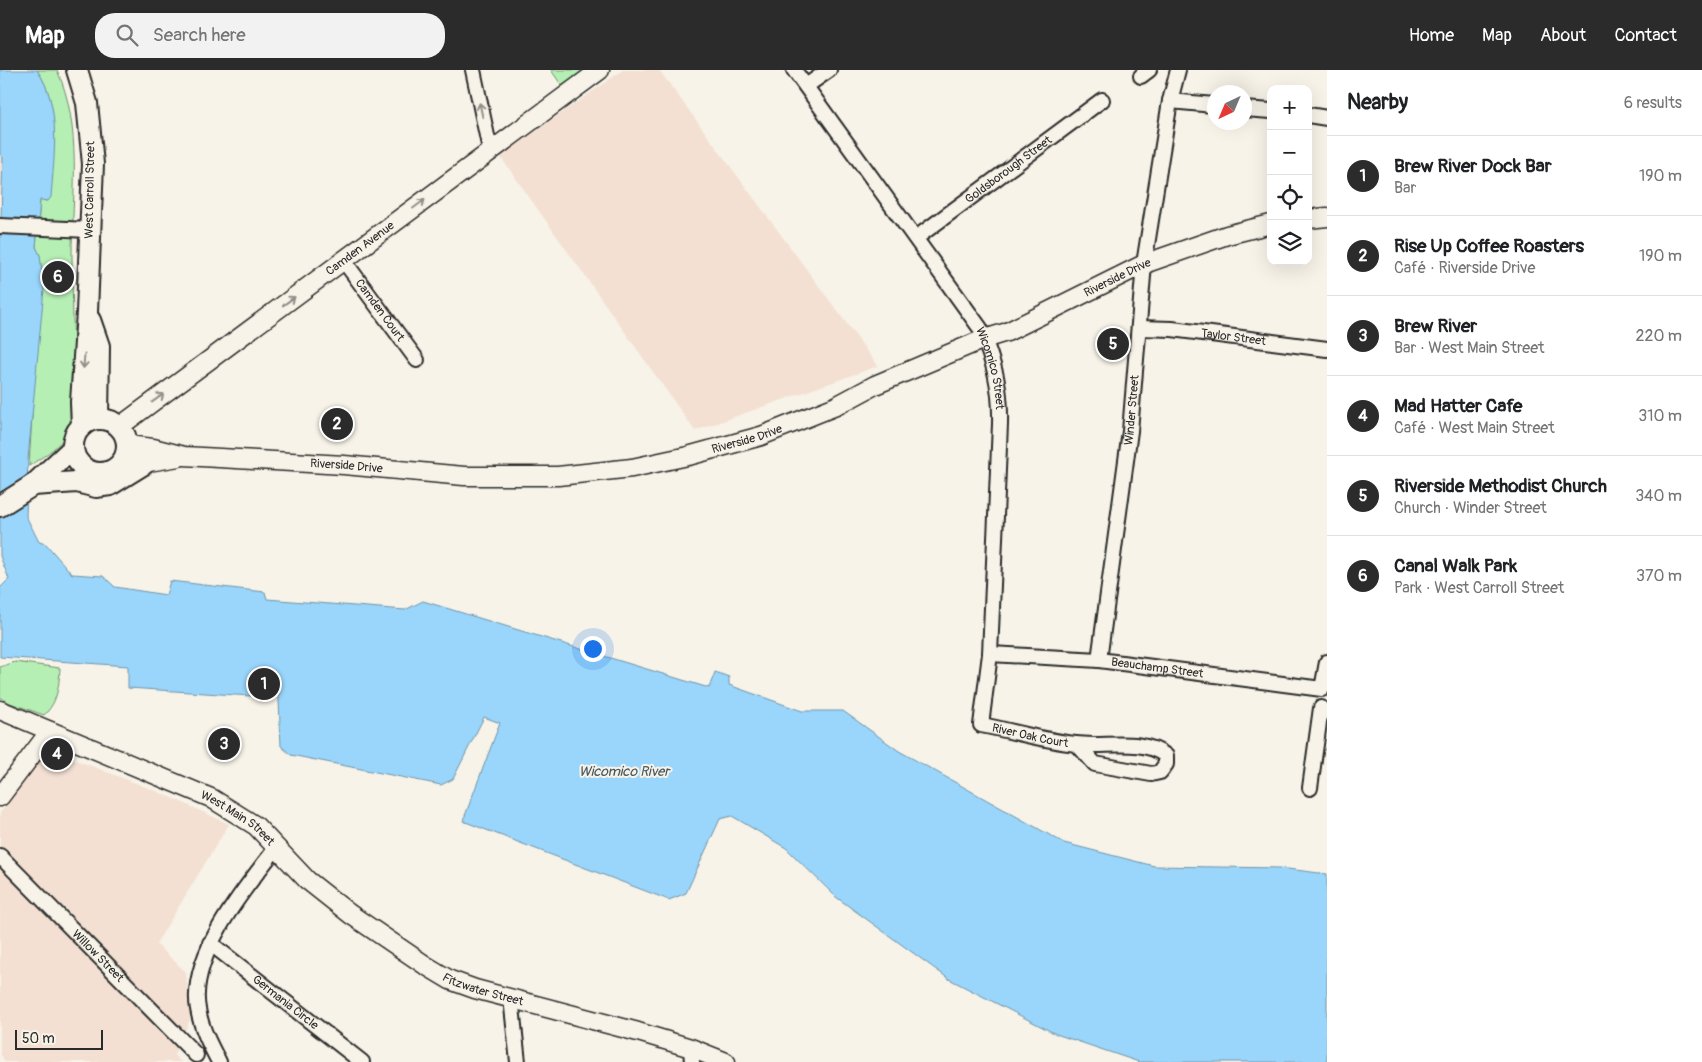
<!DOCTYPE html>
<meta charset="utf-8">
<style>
:root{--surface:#fff;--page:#f2f2f2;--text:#202124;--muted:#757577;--line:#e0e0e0;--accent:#2b2b2b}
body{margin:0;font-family:Pangolin,sans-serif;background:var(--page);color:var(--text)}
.controls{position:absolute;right:15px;top:15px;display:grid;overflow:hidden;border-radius:10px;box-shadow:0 5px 20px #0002}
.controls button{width:45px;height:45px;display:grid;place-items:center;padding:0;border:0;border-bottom:1px solid var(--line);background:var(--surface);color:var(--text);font:25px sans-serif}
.compass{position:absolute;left:1207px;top:15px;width:45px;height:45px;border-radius:50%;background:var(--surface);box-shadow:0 5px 20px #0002;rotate:224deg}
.scale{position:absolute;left:15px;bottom:12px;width:88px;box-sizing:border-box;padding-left:5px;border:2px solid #2b2b2b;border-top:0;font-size:14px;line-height:18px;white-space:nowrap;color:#2b2b2b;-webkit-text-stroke:4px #f7f3e8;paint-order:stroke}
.you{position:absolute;left:592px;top:578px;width:18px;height:18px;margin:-12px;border:4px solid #fff;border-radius:50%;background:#1a73e8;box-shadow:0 0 0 8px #1a73e833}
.badge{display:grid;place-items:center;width:32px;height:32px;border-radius:50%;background:var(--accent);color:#fff;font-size:16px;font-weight:700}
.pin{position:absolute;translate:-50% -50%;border:2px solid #fff;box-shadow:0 1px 5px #0006}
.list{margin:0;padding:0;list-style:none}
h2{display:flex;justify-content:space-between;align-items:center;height:65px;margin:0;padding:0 20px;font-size:21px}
h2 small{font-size:16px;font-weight:400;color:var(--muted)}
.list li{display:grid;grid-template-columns:32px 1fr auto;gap:15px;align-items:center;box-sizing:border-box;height:80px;padding:0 20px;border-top:1px solid var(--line)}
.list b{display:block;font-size:19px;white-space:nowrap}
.list p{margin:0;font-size:16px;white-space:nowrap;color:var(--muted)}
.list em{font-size:16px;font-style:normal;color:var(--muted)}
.icon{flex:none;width:28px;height:28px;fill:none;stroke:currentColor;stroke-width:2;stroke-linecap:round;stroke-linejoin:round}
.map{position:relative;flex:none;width:1327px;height:992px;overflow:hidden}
header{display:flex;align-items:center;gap:30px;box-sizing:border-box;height:70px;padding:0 25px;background:var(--accent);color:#fff}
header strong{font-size:24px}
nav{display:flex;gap:28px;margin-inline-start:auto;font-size:18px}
.search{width:350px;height:45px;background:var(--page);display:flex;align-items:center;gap:12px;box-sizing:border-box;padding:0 18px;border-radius:20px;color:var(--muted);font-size:19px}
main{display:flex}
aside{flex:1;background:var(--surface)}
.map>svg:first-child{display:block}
.built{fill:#f3e0d2}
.green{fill:#b5efb3;stroke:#708d6f}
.water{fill:#9ad6fb;stroke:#6e92a8}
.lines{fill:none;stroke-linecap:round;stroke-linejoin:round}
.minor-casing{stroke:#2b2b2b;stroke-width:18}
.tertiary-casing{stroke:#2b2b2b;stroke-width:21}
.secondary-casing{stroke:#2b2b2b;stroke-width:24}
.minor{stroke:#f7f3e8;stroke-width:14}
.tertiary{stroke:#f7f3e8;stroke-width:18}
.secondary{stroke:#f7f3e8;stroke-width:20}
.oneway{stroke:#918f8a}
.labels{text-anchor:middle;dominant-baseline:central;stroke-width:4;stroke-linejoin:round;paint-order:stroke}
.street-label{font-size:12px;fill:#2b2b2b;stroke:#f7f3e8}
.water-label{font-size:14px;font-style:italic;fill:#47565f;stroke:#f7f3e8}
</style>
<header>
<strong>Map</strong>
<div class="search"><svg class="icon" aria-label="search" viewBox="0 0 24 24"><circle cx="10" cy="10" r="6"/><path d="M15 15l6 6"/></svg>Search here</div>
<nav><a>Home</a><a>Map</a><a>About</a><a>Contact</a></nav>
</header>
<main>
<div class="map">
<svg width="1327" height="992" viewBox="0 0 1327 992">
<rect width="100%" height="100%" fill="#f7f3e8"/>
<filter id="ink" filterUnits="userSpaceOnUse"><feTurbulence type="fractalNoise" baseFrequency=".02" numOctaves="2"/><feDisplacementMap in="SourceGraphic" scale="10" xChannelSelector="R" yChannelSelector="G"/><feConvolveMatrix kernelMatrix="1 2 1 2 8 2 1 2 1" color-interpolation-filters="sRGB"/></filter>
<g filter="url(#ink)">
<g class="built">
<path d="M623,0H659L878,296L695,361L500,86Z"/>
<path d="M0,84L3,88L0,144Z"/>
<path d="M48,679L166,725L229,754L156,874L186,902L190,950L174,985L181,992H5L0,983V743Z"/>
</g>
<g class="green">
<path d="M37,0H57C83,57 72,125 72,185C72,234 74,283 76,331C72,369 59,376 29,396L41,196L40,186L36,177L40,130L48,131C52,87 63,38 37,0Z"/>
<path d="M551,0H585L562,16Z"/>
<path d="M15,592L60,598C59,615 58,632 44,645L10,633L0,627V597Z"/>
</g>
<path class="water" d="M0,0H37C62,36 54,85 51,127L48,131L40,130L36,177L40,185L44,219L28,389L26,446L39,472L46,474L72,504L103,506L115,517L166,525L170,511L265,522L267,529L405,540L423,531L709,618L715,602L729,607V615L802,641H843L899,681L1064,773L1154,796L1280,798L1327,804V992H1139L1056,964L949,909L836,827L786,778L732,746L720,749L686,823L669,830L463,751L500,653L484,647L453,709L441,715L291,685L281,676L278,609L253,607L251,626L128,618V596L0,587V518L9,509L0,486V176L3,88L0,84Z"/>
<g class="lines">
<g class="minor-casing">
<g id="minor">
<path d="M473,0L490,80"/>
<path id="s1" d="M794,0L980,258C994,293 1001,316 1000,354L990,584L981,655C1013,661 1045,671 1076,674C1104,678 1143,667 1166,686V694L1160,702L1151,704L1095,694L1078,675"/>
<path d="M1141,6L1149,0"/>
<path d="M806,16L829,0"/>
<path d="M1170,31L1214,35"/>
<path d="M1244,39L1271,41"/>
<path d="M1308,45L1327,48"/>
<path d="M0,156L89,160"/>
<path id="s2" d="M916,168L1102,30"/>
<path id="s3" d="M344,191L417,290"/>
<path id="s4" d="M1139,258L1172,259L1327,279"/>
<path id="s5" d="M990,584L1099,590L1322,619L1327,592"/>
<path id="s6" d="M1099,590L1130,361L1144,194L1170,31L1178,0"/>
<path d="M1310,718L1321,638"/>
<path id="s7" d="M0,786L196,985"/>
<path id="s8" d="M210,873L362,992"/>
<path d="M511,928L518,992"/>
<path d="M691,978L692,992"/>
<path d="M219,992C210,975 201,958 198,939C188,886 246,816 277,777"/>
</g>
</g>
<g class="tertiary-casing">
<g id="tertiary">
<path d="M1308,149L1327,147"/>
<path id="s9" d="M119,357L600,0"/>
<path id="s10" d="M127,375L153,378L184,386L344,395L464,406H558L632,398L688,386L761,366L836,336L875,315L984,269L1007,262L1144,194L1227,165L1271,154"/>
<path d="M118,397L179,387"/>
<path id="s11" d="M0,640L211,728L256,756L307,810L350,844L425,895L450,910L475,919L638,962L691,978L726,992"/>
<path d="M0,727L50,661"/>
</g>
</g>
<g class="secondary-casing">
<g id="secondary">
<path d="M77,0L87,33L93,94L87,242L81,332L82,356"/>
<path d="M90,250L99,276L98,349"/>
<circle cx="100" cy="376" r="27"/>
<path d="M33,415L77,412L96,417L110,415L144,394"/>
<path d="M0,436L33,415L73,378"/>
</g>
</g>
<use href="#minor" class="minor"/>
<use href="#tertiary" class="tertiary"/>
<use href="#secondary" class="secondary"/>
</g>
<defs><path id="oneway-shaft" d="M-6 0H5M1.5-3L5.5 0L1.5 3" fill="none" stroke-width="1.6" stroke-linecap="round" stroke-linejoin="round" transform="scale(1.25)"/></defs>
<g class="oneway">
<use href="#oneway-shaft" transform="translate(481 40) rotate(-102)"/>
<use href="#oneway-shaft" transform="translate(419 134) rotate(-37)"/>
<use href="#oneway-shaft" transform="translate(289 231) rotate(-36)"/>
<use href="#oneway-shaft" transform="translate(84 291) rotate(94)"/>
<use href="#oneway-shaft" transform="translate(158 328) rotate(-36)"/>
</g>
</g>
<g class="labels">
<g class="street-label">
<text stroke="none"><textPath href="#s2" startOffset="115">Goldsborough Street</textPath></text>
<text transform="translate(90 120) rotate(-89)">West Carroll Street</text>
<text stroke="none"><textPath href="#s9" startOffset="300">Camden Avenue</textPath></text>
<text stroke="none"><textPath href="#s10" startOffset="1031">Riverside Drive</textPath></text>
<text stroke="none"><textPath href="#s3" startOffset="61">Camden Court</textPath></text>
<text stroke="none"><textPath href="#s4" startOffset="95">Taylor Street</textPath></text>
<text stroke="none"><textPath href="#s1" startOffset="360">Wicomico Street</textPath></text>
<text stroke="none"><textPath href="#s6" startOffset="252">Winder Street</textPath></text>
<text stroke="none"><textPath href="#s10" startOffset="626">Riverside Drive</textPath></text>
<text stroke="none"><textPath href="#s10" startOffset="221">Riverside Drive</textPath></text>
<text stroke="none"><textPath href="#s5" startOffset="168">Beauchamp Street</textPath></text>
<text stroke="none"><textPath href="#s1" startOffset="769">River Oak Court</textPath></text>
<text stroke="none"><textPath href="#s11" startOffset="262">West Main Street</textPath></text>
<text stroke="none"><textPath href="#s7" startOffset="140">Willow Street</textPath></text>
<text stroke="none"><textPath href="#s11" startOffset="565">Fitzwater Street</textPath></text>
<text stroke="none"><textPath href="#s8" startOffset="96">Germania Circle</textPath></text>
</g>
<g class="water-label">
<text x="624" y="701">Wicomico River</text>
</g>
</g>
</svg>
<div class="controls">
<button>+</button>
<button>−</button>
<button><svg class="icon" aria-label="locate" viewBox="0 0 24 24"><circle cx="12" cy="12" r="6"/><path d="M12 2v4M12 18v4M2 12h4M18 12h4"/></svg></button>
<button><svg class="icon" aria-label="layers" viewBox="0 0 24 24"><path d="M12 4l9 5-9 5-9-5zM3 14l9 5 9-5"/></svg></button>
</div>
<svg class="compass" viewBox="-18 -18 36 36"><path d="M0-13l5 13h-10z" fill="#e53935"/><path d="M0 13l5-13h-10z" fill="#757577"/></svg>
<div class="scale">50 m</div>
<div class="you"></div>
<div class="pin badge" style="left:264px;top:614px">1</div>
<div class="pin badge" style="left:337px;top:354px">2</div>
<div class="pin badge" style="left:224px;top:674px">3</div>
<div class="pin badge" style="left:57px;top:684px">4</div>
<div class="pin badge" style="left:1113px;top:274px">5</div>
<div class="pin badge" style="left:58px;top:207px">6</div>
</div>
<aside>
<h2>Nearby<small>6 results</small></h2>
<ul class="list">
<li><span class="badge">1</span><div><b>Brew River Dock Bar</b><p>Bar</p></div><em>190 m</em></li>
<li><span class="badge">2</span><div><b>Rise Up Coffee Roasters</b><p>Café · Riverside Drive</p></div><em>190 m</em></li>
<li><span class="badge">3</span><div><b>Brew River</b><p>Bar · West Main Street</p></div><em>220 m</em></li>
<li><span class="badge">4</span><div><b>Mad Hatter Cafe</b><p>Café · West Main Street</p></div><em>310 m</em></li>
<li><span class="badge">5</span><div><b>Riverside Methodist Church</b><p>Church · Winder Street</p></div><em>340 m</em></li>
<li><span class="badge">6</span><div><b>Canal Walk Park</b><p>Park · West Carroll Street</p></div><em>370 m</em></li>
</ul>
</aside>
</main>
